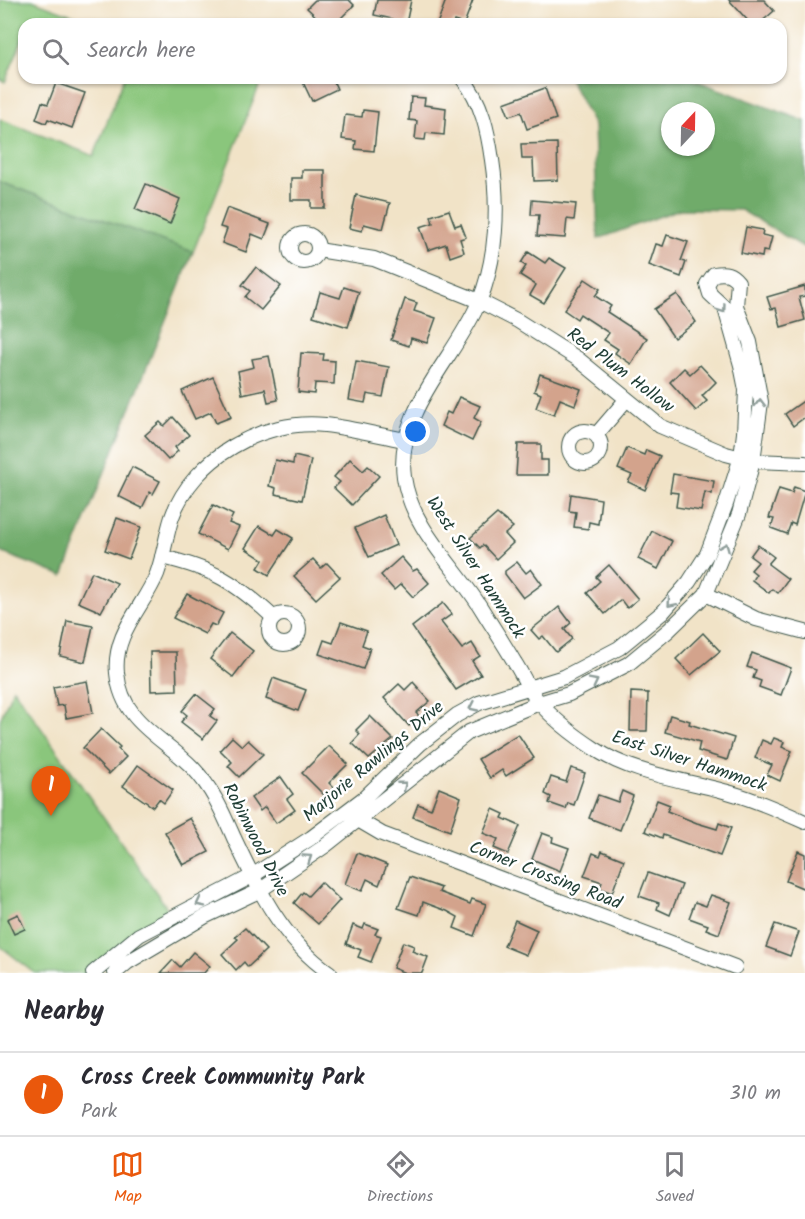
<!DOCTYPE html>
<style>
:root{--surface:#fff;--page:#f7f7f7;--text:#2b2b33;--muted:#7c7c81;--line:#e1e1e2;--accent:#ea580c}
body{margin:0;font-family:Kalam,sans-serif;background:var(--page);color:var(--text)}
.compass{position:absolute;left:661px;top:102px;width:54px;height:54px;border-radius:50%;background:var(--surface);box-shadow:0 2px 4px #0004;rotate:22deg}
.you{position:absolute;left:416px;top:432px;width:21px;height:21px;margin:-15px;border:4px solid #fff;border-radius:50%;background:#1a73e8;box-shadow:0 0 0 9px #1a73e833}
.badge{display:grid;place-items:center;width:39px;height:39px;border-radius:50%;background:var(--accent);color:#fff;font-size:20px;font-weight:700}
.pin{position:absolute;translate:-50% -50px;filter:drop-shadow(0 2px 3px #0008)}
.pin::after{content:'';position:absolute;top:32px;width:21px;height:18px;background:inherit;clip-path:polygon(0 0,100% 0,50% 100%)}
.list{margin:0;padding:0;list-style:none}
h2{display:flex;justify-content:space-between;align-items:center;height:78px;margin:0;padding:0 24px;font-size:26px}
h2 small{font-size:20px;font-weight:400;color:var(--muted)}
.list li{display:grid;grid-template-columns:39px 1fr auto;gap:18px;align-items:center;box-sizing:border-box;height:84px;padding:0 24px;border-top:2px solid var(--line)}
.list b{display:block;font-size:22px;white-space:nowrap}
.list p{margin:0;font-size:20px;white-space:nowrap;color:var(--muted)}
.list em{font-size:20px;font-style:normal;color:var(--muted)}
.icon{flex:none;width:33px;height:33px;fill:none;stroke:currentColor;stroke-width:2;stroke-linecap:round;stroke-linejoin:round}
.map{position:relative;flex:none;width:805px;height:973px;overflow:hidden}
.search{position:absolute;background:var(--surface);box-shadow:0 2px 4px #0004;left:18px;right:18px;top:18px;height:66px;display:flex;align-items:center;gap:15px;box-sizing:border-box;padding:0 21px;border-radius:18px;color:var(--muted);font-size:22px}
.sheet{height:162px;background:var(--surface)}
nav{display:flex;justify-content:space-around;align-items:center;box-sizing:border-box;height:84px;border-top:2px solid var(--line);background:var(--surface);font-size:16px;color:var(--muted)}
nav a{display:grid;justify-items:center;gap:3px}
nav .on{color:var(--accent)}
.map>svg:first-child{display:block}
.green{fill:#8ac67b;stroke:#548258;stroke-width:1.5}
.forest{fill:#6fab6b;stroke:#477450;stroke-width:1.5;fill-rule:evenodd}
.building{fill:#d3a38c}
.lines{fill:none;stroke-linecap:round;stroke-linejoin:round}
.street-casing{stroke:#3e564a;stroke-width:16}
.street{stroke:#fff;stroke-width:14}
.oneway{stroke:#8f9e9a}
.labels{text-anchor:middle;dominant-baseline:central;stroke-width:5;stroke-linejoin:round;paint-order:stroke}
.street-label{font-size:18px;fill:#1f3d34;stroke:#fff}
</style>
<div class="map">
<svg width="805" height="973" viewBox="0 0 805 973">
<rect width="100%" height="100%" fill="#fff"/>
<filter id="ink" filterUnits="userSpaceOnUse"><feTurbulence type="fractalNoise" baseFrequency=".0167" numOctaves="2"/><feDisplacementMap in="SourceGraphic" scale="12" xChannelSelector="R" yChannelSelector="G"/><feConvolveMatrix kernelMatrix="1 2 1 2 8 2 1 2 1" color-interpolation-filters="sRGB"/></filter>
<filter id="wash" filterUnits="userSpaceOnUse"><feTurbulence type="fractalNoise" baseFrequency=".008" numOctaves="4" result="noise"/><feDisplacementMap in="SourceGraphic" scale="24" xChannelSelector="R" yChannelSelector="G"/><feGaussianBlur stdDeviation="1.35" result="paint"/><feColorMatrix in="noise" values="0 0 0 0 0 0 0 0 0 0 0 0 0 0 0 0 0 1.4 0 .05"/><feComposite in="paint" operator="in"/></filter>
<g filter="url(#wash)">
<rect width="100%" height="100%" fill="#f1e3c7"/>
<g class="green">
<path d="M0,0H32L96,24H24V35L5,82L0,79Z"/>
<path d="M124,78H244L260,84L193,252L0,182V119L94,156Z"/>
<path d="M13,688L170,912L88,973H35L0,946V720Z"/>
</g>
<g class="forest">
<path d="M569,78H689L805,121V248L741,210L680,209L598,239L594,126ZM670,111H706V147H670Z"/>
<path d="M0,182L193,252L63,576L0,552Z"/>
</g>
<g id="blocks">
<g class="building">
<path d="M315,0H349L354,5L335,24H324L307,8Z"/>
<path d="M377,0H411L406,24H392L393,19L374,15Z"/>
<path d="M446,0H473L464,24L454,21L453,24H437Z"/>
<path d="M729,0H764L774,11L759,24H751Z"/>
<path d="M301,78H332L337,89L312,101Z"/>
<path d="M56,83L85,93L72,128L48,119L46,123L36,119L42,102L48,104Z"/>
<path d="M545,88L556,119L527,129L521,112L509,116L504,103Z"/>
<path d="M411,97L425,98L424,105L446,108L444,135L426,133L425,140L415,139L417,121L409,120Z"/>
<path d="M363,110L378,112L374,151L355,149L356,141L342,139L345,115L362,117Z"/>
<path d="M557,143L558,180L534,181L533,159H522L521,144Z"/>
<path d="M302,170H325V208H311V200H291V178H302Z"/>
<path d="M146,184L180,199L170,224L135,209Z"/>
<path d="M356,195L390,203L383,229L364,224L362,231L349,228Z"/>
<path d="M532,200L576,204L574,220L567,219L565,238L537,236L539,215H531Z"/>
<path d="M227,208L270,224L264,239L252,234L246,252L222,243L227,229L220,227Z"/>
<path d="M449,210L455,226L461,224L466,237L460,239L464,252L450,257L446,244L428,250L420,227L433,223L431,216Z"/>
<path d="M746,227L763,230L762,235L772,237L768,252L763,251L762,257L741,253Z"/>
<path d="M667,235L688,242L681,261L686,262L681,277L649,265L656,244L663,246Z"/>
<path d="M528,252L545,263L549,258L566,268L544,303L530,295L536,285L520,275L526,266L521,263Z"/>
<path d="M256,267L281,286L261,310L245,297L250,291L242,285Z"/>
<path d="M585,279L600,289L595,296L611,306L607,312L647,338L631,364L615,353L618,349L604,340L609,333L580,314L577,319L564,310Z"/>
<path d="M805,286V296L799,297L805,320L781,327L776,308L771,309L767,297Z"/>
<path d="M344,287L359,292L348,327L313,316L320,292L340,298Z"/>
<path d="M677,294L696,322L674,338L654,309Z"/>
<path d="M405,299L417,303L414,311L436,318L427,343L411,338L409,346L391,340Z"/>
<path d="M301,353L324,354L323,360L335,361L334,384L315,383L314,394L298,392Z"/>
<path d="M269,356L278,400L268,402L265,389L242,394L238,371L254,367L252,359Z"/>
<path d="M356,361L389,367L383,397L367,394L365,403L349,400Z"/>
<path d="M700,365L716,382L702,396L707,401L696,411L670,382L684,368L690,374Z"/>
<path d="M540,374L581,389L575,405L560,399L554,415L536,408L541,394L534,391Z"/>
<path d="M213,377L231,417L216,423L211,412L195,419L182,391Z"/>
<path d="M459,397L480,406L474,418L481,422L472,441L441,426L447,412L451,414Z"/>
<path d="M805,400V417L793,426L785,414Z"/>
<path d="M173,417L189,435L175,447L178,451L168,460L145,435L160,422L164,426Z"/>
<path d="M518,444H541V460H548V475H516Z"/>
<path d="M627,448L644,455L646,450L660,456L645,490L628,482L632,475L618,469Z"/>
<path d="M294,456L311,460L302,500L275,494L276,488L269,486L275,460L293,464Z"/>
<path d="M350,459L363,471L368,466L379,476L352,505L334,488L340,482L334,477Z"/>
<path d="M132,467L160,481L153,494L150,492L142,508L118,496Z"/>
<path d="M673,474L714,481L712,494L705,492L701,511L676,507L678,493L670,492Z"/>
<path d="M794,487L805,491L795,525L791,523L787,534L771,528L774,519L769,518L779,489L792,493Z"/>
<path d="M571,494L601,499L598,524L589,522L588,529L574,527L576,512L569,511Z"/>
<path d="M213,505L233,515L229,523L239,527L228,549L198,534Z"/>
<path d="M497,514L513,527L505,534L513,543L496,559L483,545L480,548L470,538Z"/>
<path d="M384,515L396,545L369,557L355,528Z"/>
<path d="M117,518L141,527L129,559L105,550Z"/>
<path d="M259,526L274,535L278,529L293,538L269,575L258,568L263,560L245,548Z"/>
<path d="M652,531L672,541L658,569L638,559Z"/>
<path d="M758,545L774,557L768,564L788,579L778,593L772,589L769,593L752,580L756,574L751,570L758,562L750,556Z"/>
<path d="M401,557L413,571L417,569L429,583L413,597L401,584L394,590L381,575Z"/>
<path d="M313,559L321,568L327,563L340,577L316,599L294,576Z"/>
<path d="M517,562L526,573L531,569L542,584L523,598L505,574V571Z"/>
<path d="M609,565L638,599L627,608L621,600L605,614L587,593L600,581L596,577Z"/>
<path d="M92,572L117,583L101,612L78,602Z"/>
<path d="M187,594L223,613L216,626L211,624L205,634L173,618Z"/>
<path d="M443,603L452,614L441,622L462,649L472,643L480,656L472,661L481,675L456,690L412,627Z"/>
<path d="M559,607L571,623L564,629L572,639L556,652L543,636L539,639L531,630Z"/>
<path d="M67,621L93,626L85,662L60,656Z"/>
<path d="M341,622L367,631L362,645L370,648L363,669L319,654L324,640L333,643Z"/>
<path d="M230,633L253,651L233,677L210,659Z"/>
<path d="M703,633L720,651L691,675L676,659Z"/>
<path d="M150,652H176L177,690L151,691Z"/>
<path d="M752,653L791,668L781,695L759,687L761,681L753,678L756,670L747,667Z"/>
<path d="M273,678L306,690L298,711L266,699Z"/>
<path d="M87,681L93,713L66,718L64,705L57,706L53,687Z"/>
<path d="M413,682L430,701L416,713L420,717L409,726L384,698L399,684L405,690Z"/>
<path d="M631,692L648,693L647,731H630Z"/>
<path d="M196,694L215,709L210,716L217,721L203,739L181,722L187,715L182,711Z"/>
<path d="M670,715L690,721L689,724L734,738L727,760L698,751L700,742L665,732Z"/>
<path d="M370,716L393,739L369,759L352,743L360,734L356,730Z"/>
<path d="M101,729L120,747L118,749L126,757L109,774L83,748Z"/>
<path d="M518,734L534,758L506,776L502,770L490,778L478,759Z"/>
<path d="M232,737L242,746L248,740L263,754L239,777L228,766L232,762L220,750Z"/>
<path d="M774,738L784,742L782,747L792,751L780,781L767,775L772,765L755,758L762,740L771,744Z"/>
<path d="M329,746L348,764L329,783L334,788L325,796L302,773Z"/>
<path d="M138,765L173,790L164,803L159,799L153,807L123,786Z"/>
<path d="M571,768L585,773L574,805L568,803L566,809L549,803L551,797L545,794L551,777L566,782Z"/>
<path d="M281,777L293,794L287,799L295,810L276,823L265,807L260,811L251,798Z"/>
<path d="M439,788L461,797L450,831L413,817L418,804L431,809Z"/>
<path d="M622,791L633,796L620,830L589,818L598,795L618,802Z"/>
<path d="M657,800L670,805L667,811L697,823L717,829L719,823L731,828L720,856L663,835L662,838L645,831Z"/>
<path d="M493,809L504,814L502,818L520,826L508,854L494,848L498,839L483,833Z"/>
<path d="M190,818L209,852L183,865L165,832Z"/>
<path d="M542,833L553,837L552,842L569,848L560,871L532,859Z"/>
<path d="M602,851L624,860L612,893L600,888L602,882L584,876L593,853L600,856Z"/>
<path d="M798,851L805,854V889L786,881Z"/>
<path d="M357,853L387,865L379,885L367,879L362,891L345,884Z"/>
<path d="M648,873L682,885L670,915L657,909L659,903L639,896Z"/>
<path d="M410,877L441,888L439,892L470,904L472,899L486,904L474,936L454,928L458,917L447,911L423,902L419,915L398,908Z"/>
<path d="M321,882L340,900L318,924L294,903L303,892L308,896Z"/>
<path d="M711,895L731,902L719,934L706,929L708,925L689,918L695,902L706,906Z"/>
<path d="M18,914L25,929L14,934L7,919Z"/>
<path d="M515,920L537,930L526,955L504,946Z"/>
<path d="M365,924L378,929L375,934L381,936L371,962L358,957L361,950L346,944L353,925L363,929Z"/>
<path d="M775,924L799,932L790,956L766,947Z"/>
<path d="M245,928L266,950L248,967L244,962L236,970L222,954L238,939L235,937Z"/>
<path d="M403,942L414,946L412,951L428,957L422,973H405L393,968Z"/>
<path d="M193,952L210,966L204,973H161L173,960L180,967Z"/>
</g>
</g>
</g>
<g filter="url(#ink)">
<use href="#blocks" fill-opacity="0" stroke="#3e564a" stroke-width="1.5"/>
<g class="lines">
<g class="street-casing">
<g id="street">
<path d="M462,78C482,101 488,132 492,160C499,206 497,259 479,302C455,359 395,410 404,477C411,528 455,566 481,608C492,626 504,644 515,663C523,675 528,689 538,701C553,719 575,736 595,749C634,775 687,780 731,793C756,800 781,811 805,822"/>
<circle cx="304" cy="248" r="14"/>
<path d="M318,250L374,259L479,301L518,321L578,359L660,426L726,454L753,461L805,463"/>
<circle cx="585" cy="447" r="16"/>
<path d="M596,435L626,400"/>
<path d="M162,557C214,569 235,582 274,618"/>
<path d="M706,594L756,619L805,632"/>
<circle cx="284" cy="629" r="15"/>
<path d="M353,817L382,834L735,967"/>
<path d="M93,973L139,935L252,876L311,838L364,798L420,744L457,715L479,703L564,677L619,648L663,612L689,582L707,554L726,504L741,457L744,433L746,390L741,365L725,308L710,294L707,284L714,274C725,272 731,273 738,282L736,306L750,342L761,402L753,461L739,514L706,594L669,630L628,664L569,694L539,703L469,732L325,846L259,891L204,917L128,962L115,973"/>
<path d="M330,973C282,940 258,889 234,838C223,813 213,789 193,768C162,736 122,723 117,673C113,633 143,608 157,574C164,555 166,535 172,517C193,458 264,418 325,425C351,428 378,435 405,440"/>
</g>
</g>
<use href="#street" class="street"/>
</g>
<defs><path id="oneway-chevron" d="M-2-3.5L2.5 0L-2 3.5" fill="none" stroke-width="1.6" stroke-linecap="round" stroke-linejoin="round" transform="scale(1.5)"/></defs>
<g class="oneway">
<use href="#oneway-chevron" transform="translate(722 309) rotate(54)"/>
<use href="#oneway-chevron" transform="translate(760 403) rotate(-89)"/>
<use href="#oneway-chevron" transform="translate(725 547) rotate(-68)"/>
<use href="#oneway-chevron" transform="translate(671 603) rotate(131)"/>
<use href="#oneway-chevron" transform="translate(594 682) rotate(-27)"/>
<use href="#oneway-chevron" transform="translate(473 707) rotate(155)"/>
<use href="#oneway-chevron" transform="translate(403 785) rotate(-39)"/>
<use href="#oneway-chevron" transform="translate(308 858) rotate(-34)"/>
<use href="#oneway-chevron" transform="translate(200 903) rotate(153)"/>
</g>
</g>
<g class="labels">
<g class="street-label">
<text transform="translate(620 371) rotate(37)">Red Plum Hollow</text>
<text transform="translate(475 568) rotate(57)">West Silver Hammock</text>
<text transform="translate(374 762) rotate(-40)">Marjorie Rawlings Drive</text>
<text transform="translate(689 762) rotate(18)">East Silver Hammock</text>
<text transform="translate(255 840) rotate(63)">Robinwood Drive</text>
<text transform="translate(545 876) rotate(21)">Corner Crossing Road</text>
</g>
</g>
</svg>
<svg class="compass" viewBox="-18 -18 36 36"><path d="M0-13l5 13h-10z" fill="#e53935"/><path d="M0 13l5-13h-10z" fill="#7c7c81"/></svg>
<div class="you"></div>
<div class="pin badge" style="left:51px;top:816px">1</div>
<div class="search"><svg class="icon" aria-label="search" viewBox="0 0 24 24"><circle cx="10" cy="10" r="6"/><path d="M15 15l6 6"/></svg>Search here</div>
</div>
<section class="sheet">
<h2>Nearby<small></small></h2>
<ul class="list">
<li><span class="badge">1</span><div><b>Cross Creek Community Park</b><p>Park</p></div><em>310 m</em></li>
</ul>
</section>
<nav>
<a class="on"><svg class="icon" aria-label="map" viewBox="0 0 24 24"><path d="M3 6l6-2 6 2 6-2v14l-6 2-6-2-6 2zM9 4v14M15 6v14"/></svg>Map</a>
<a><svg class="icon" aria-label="directions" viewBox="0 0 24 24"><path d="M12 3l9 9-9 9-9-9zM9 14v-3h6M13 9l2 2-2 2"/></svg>Directions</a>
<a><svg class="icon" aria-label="saved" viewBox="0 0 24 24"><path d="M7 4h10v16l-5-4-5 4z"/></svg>Saved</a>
</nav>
